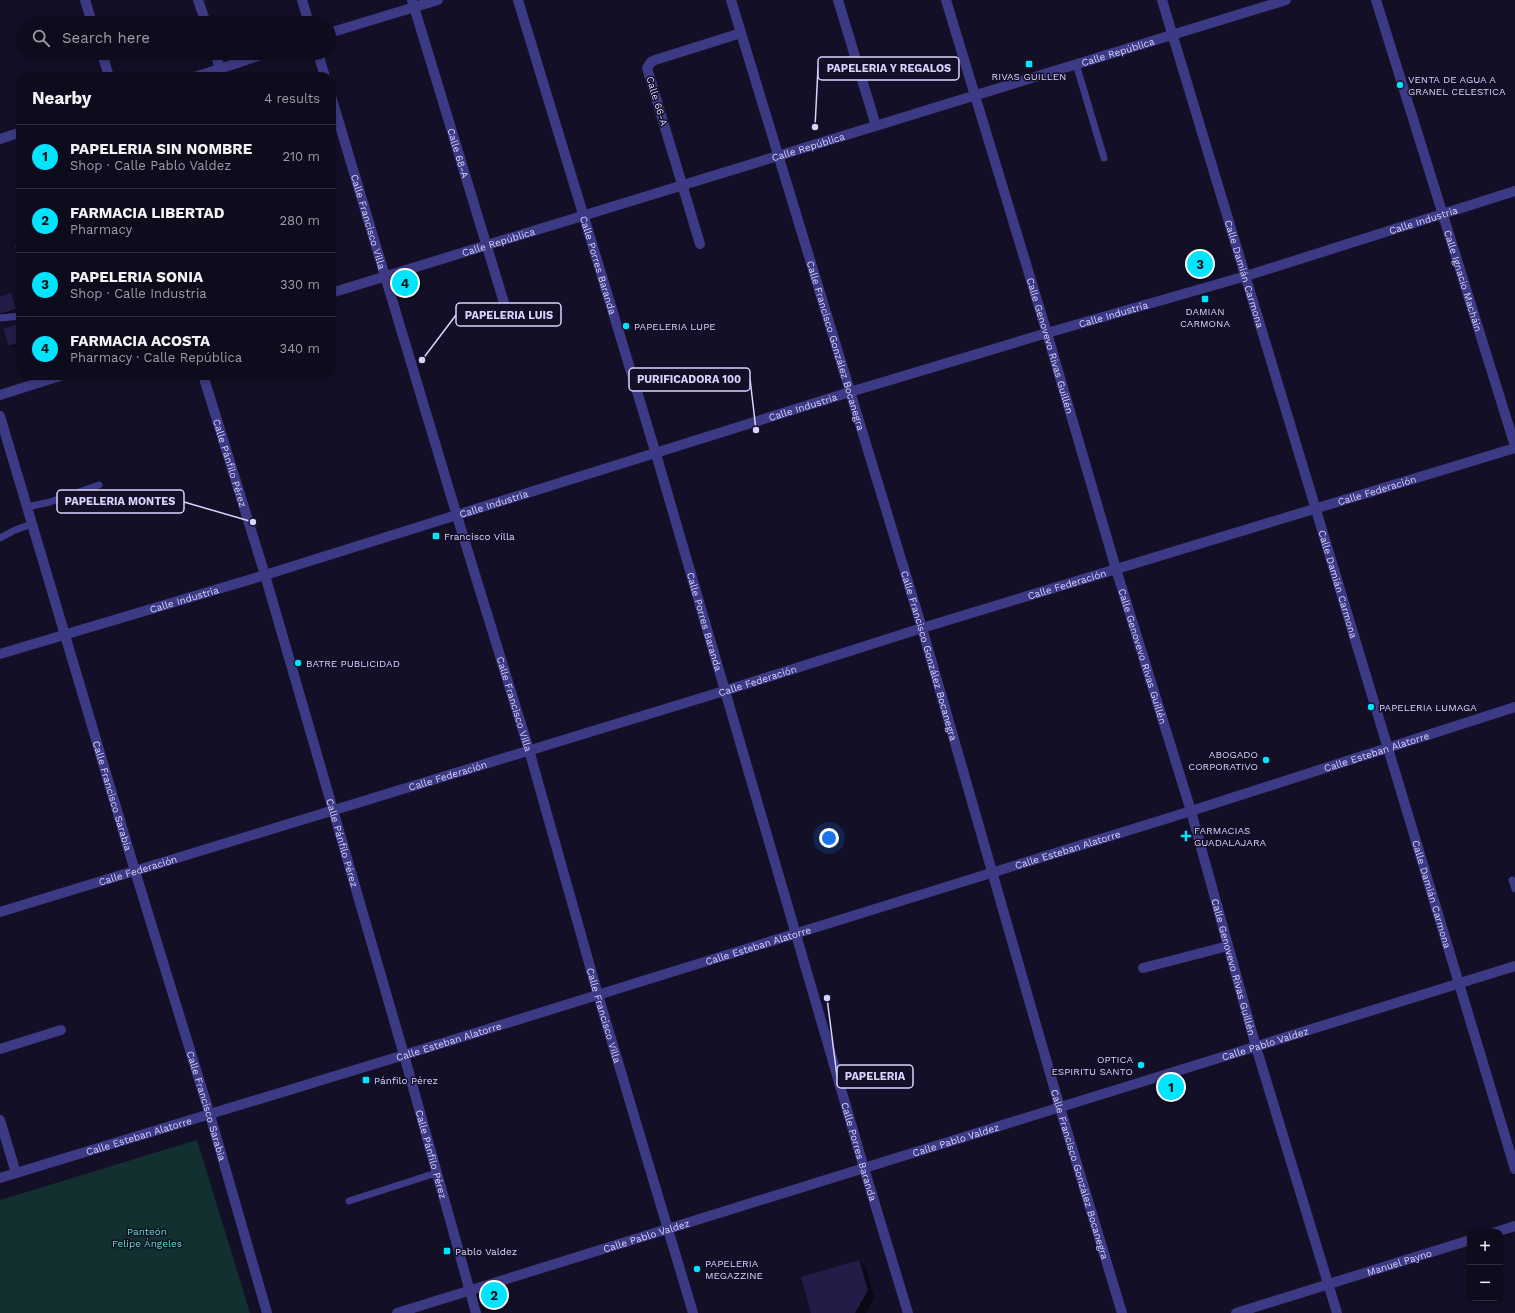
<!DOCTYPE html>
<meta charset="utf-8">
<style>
:root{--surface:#0e0b1c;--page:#171425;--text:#f1f3f6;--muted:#9b9ba3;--line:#2e2b3b;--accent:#00e5ff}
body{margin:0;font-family:"Work Sans",sans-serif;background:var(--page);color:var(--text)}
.controls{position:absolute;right:12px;bottom:12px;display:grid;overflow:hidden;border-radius:8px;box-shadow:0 2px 6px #0003}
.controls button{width:36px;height:36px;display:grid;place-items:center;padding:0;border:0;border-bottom:1px solid var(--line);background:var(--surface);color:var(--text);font:20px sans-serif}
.you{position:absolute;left:829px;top:838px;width:14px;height:14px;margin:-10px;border:3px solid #fff;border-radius:50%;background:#1a73e8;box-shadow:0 0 0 6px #1a73e833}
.badge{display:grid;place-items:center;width:26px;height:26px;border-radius:50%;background:var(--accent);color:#111;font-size:13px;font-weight:700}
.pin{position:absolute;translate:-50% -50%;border:2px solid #fff;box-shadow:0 1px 4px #0006}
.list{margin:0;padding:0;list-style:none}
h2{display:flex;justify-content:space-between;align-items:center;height:52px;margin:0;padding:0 16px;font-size:17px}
h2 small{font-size:13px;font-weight:400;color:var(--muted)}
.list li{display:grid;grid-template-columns:26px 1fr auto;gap:12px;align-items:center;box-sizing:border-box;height:64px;padding:0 16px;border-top:1px solid var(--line)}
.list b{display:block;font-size:15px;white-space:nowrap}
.list p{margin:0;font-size:13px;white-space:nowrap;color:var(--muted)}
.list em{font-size:13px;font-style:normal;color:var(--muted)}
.icon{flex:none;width:22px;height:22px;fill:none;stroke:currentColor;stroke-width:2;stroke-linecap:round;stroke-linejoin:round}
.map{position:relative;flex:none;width:1515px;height:1313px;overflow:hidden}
.search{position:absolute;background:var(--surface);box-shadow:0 2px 6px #0003;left:16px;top:16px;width:320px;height:44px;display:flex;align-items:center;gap:10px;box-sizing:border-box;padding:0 14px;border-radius:22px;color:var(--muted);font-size:15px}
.panel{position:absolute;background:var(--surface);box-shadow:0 2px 6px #0003;left:16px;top:72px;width:320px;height:308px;border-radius:16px}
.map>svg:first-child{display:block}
.green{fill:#12302f}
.shadow{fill:#0007}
.building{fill:#241b47}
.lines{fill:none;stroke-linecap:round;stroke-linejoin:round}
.service{stroke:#3d3a85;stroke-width:7}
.minor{stroke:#3d3a85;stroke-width:10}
.tertiary{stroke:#3d3a85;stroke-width:10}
.poi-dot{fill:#00e5ff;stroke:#130f26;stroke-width:1.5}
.labels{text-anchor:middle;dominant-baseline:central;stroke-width:3;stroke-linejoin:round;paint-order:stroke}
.street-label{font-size:10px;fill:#d9d4ff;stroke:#130f26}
.poi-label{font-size:10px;fill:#d9d4ff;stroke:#130f26;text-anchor:start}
.park-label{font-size:10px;fill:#5fe0c0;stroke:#130f26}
.leader{fill:none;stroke:#d9d4ff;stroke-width:1.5}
.callout-dot{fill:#d9d4ff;stroke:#130f26;stroke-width:1.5}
.callout{fill:#130f26;stroke:#d9d4ff;stroke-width:1.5}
.callout-label{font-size:11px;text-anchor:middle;font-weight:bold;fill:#d9d4ff}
</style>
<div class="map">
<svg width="1515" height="1313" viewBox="0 0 1515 1313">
<rect width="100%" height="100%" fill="#130f26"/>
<path class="green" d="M197,1140L250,1313H0V1200Z"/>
<g class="shadow">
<path d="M11,294L17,310L1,315L0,314V298Z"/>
<path d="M20,324L21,343L12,347L10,345Z"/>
<path d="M859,1261L866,1268L874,1298L866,1313H812Z"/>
</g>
<g class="building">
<path d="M11,293L16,309L0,314V297Z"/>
<path d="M20,323L21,342L9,346L3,329Z"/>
<path d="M859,1260L868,1290L855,1313H811L801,1277Z"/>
</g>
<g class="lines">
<g class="service">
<path d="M1076,64L1104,158"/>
<path d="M19,247H21"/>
<path d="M0,318L21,316"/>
<path d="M27,507L50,502L99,485"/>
<path d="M0,538L15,530L32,524"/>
<path d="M1512,880L1515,889"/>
<path d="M349,1201L436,1173"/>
</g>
<g class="minor">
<path d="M85,0L92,23"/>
<path d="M198,0L206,23"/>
<path d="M302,0L309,23"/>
<path id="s1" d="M412,0L505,306"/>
<path id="s2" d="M518,0L656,454L864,1168L908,1313"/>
<path id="s3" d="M731,0L922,628L1060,1108L1122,1313"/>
<path d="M838,0L876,126"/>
<path id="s4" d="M946,0L1047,333L1116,569L1191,811L1256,1047L1337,1313"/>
<path id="s5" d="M1162,0L1515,1169"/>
<path id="s6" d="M1376,0L1515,446"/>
<path d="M329,33L438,0"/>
<path d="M102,53L109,77"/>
<path d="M215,53L220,69"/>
<path d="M318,53L325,77"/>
<path d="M195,77L267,53"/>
<path id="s7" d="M331,96L457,516L529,750L598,995L693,1313"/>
<path d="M0,139L21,132"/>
<path d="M700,244L647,68L651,62L655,60L741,33"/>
<path id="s8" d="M331,293L1286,0"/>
<path id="s9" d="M203,375L265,575L404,1055L476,1313"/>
<path d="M0,395L63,375"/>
<path id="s10" d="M0,416L135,871L210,1115L267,1313"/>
<path id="s11" d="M0,654L265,575L850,392L1047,333L1246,276L1515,191"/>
<path id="s12" d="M0,912L724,691L922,628L1515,448"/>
<path d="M1143,968L1228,946"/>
<path d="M0,1049L61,1030"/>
<path d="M0,1120L16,1173"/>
<path d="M1496,1232L1515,1226"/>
<path id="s13" d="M1236,1313L1470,1240"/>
</g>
<g class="tertiary">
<path id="s14" d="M0,1178L404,1055L1191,811L1515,707"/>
<path id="s15" d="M397,1313L1515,966"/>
</g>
</g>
<g class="poi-dot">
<rect x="1025" y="60" width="8" height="8" rx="2"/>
<circle cx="1400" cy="85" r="4"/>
<rect x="1201" y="295" width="8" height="8" rx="2"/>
<circle cx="626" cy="326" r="4"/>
<rect x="432" y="532" width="8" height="8" rx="2"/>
<circle cx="298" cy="663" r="4"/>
<circle cx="1371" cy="707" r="4"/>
<circle cx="1266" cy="760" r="4"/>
<path d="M1184 830h4v4h4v4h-4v4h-4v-4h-4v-4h4z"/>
<circle cx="1141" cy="1065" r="4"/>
<rect x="362" y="1076" width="8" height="8" rx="2"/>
<rect x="443" y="1247" width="8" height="8" rx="2"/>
<circle cx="697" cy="1269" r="4"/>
</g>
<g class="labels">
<g class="street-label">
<text stroke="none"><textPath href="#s8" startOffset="823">Calle República</textPath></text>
<text transform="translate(657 101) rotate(73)">Calle 66-A</text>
<text stroke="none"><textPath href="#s8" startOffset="499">Calle República</textPath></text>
<text stroke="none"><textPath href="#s1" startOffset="160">Calle 68-A</textPath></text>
<text stroke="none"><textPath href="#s11" startOffset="1488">Calle Industria</textPath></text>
<text stroke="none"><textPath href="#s7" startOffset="131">Calle Francisco Villa</textPath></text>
<text stroke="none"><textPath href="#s8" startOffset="175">Calle República</textPath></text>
<text stroke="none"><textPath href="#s2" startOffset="277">Calle Porres Baranda</textPath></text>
<text stroke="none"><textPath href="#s5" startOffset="286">Calle Damián Carmona</textPath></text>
<text stroke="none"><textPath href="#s6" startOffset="294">Calle Ignacio Macháin</textPath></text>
<text stroke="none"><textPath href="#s11" startOffset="1164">Calle Industria</textPath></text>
<text stroke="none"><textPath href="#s3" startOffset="361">Calle Francisco González Bocanegra</textPath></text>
<text stroke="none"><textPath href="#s4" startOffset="361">Calle Genovevo Rivas Guillén</textPath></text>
<text stroke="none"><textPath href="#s11" startOffset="840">Calle Industria</textPath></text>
<text stroke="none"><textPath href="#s9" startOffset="92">Calle Pánfilo Pérez</textPath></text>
<text stroke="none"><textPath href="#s12" startOffset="1440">Calle Federación</textPath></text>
<text stroke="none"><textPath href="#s11" startOffset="516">Calle Industria</textPath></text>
<text stroke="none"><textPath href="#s12" startOffset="1116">Calle Federación</textPath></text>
<text stroke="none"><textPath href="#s5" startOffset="610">Calle Damián Carmona</textPath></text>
<text stroke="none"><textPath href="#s11" startOffset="192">Calle Industria</textPath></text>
<text stroke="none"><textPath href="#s2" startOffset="649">Calle Porres Baranda</textPath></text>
<text stroke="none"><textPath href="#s3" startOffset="685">Calle Francisco González Bocanegra</textPath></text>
<text stroke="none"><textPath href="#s4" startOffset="685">Calle Genovevo Rivas Guillén</textPath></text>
<text stroke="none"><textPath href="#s12" startOffset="792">Calle Federación</textPath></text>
<text stroke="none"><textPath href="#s7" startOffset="635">Calle Francisco Villa</textPath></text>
<text stroke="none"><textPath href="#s14" startOffset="1441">Calle Esteban Alatorre</textPath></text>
<text stroke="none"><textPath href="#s12" startOffset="468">Calle Federación</textPath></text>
<text stroke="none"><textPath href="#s10" startOffset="396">Calle Francisco Sarabia</textPath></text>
<text stroke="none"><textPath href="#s9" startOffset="488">Calle Pánfilo Pérez</textPath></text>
<text stroke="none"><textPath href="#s14" startOffset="1117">Calle Esteban Alatorre</textPath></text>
<text stroke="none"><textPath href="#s12" startOffset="144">Calle Federación</textPath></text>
<text stroke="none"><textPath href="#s5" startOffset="934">Calle Damián Carmona</textPath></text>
<text stroke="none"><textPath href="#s14" startOffset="793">Calle Esteban Alatorre</textPath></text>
<text stroke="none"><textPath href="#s4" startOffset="1009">Calle Genovevo Rivas Guillén</textPath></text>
<text stroke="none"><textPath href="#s7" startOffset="959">Calle Francisco Villa</textPath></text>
<text stroke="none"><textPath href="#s14" startOffset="469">Calle Esteban Alatorre</textPath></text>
<text stroke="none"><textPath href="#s15" startOffset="909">Calle Pablo Valdez</textPath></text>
<text stroke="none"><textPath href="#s10" startOffset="720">Calle Francisco Sarabia</textPath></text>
<text stroke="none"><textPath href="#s14" startOffset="145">Calle Esteban Alatorre</textPath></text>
<text stroke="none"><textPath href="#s15" startOffset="585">Calle Pablo Valdez</textPath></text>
<text stroke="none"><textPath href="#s2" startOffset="1201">Calle Porres Baranda</textPath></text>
<text stroke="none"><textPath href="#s9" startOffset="812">Calle Pánfilo Pérez</textPath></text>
<text stroke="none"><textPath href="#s3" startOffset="1225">Calle Francisco González Bocanegra</textPath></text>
<text stroke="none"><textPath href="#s15" startOffset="261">Calle Pablo Valdez</textPath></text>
<text stroke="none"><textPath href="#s13" startOffset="171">Manuel Payno</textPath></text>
</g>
<g class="poi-label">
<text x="1029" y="76" text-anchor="middle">RIVAS GUILLEN</text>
<text x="1408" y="79">VENTA DE AGUA A<tspan x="1408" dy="12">GRANEL CELESTICA</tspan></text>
<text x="1205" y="311" text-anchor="middle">DAMIAN<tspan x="1205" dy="12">CARMONA</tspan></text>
<text x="634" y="326">PAPELERIA LUPE</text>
<text x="444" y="536">Francisco Villa</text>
<text x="306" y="663">BATRE PUBLICIDAD</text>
<text x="1379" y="707">PAPELERIA LUMAGA</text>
<text x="1258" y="754" text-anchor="end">ABOGADO<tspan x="1258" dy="12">CORPORATIVO</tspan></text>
<text x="1194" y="830">FARMACIAS<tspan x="1194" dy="12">GUADALAJARA</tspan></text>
<text x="1133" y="1059" text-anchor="end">OPTICA<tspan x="1133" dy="12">ESPIRITU SANTO</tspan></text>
<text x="374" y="1080">Pánfilo Pérez</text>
<text x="455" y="1251">Pablo Valdez</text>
<text x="705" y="1263">PAPELERIA<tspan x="705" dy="12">MEGAZZINE</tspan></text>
</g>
<g class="park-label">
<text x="147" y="1231">Panteón<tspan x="147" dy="12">Felipe Ángeles</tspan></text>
</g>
</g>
<path class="leader" d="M815 127L818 68M422 360L456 315M756 430L750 379M253 522L184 502M827 998L837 1076"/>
<g class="callout-dot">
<circle cx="815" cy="127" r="4"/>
<circle cx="422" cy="360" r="4"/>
<circle cx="756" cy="430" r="4"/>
<circle cx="253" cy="522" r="4"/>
<circle cx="827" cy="998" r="4"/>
</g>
<g class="callout">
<rect x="818" y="57" width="141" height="23" rx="4"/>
<rect x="456" y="303" width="105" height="23" rx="4"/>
<rect x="629" y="368" width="121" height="23" rx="4"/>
<rect x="57" y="490" width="127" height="23" rx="4"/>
<rect x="837" y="1065" width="76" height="23" rx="4"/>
</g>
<g class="callout-label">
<text x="889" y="72">PAPELERIA Y REGALOS</text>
<text x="509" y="319">PAPELERIA LUIS</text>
<text x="689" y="383">PURIFICADORA 100</text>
<text x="120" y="505">PAPELERIA MONTES</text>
<text x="875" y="1080">PAPELERIA</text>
</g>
</svg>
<div class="controls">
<button>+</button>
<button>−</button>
</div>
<div class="you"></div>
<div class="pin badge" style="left:1171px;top:1087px">1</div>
<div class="pin badge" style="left:494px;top:1295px">2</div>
<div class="pin badge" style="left:1200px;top:264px">3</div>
<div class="pin badge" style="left:405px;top:283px">4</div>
<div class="search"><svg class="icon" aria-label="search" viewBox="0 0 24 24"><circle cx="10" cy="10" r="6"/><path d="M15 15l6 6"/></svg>Search here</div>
<section class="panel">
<h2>Nearby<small>4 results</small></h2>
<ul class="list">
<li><span class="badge">1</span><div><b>PAPELERIA SIN NOMBRE</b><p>Shop · Calle Pablo Valdez</p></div><em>210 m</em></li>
<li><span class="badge">2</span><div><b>FARMACIA LIBERTAD</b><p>Pharmacy</p></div><em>280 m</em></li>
<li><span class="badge">3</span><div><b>PAPELERIA SONIA</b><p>Shop · Calle Industria</p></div><em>330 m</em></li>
<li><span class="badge">4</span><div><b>FARMACIA ACOSTA</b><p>Pharmacy · Calle República</p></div><em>340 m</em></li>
</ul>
</section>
</div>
